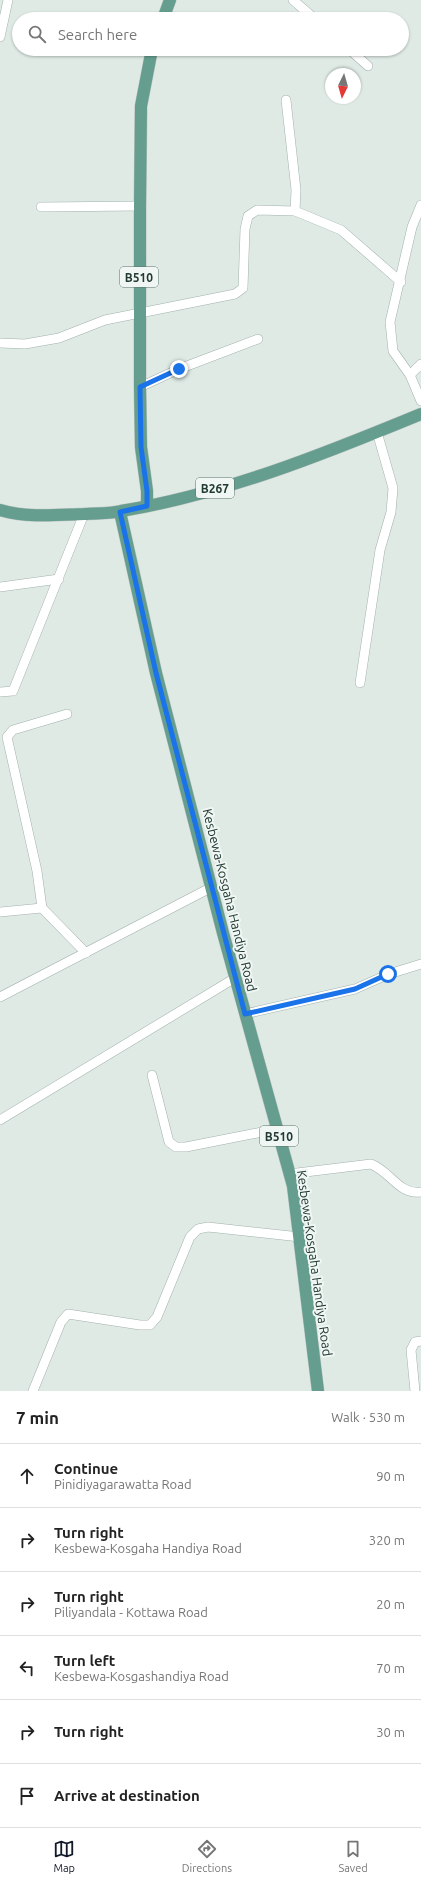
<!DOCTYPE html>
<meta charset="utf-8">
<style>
:root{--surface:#fff;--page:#f2f2f2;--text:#222;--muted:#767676;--line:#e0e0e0;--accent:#111827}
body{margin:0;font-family:Ubuntu,sans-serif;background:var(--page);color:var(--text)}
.compass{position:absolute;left:325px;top:68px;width:36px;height:36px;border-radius:50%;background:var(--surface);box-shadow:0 1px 3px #0004;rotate:185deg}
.stop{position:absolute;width:12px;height:12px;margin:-9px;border:3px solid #1a73e8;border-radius:50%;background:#fff}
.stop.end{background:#1a73e8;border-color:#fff;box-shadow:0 1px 4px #0008}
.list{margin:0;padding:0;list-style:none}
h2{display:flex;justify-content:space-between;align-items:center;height:52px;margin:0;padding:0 16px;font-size:17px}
h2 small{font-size:13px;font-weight:400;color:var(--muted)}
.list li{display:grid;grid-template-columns:26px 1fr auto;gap:12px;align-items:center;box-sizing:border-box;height:64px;padding:0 16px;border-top:1px solid var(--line)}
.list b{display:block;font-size:15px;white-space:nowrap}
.list p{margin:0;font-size:13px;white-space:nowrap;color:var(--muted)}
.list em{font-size:13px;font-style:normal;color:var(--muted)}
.icon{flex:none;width:22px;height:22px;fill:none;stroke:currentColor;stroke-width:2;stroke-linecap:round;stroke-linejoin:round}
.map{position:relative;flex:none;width:421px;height:1391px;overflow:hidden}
.search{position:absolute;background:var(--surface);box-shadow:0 1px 3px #0004;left:12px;right:12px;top:12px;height:44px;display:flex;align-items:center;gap:10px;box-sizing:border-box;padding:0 14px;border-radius:22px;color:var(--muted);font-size:15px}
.sheet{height:436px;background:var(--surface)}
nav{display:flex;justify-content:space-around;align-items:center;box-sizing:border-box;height:56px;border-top:1px solid var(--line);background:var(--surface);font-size:11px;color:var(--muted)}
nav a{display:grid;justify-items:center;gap:2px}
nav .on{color:var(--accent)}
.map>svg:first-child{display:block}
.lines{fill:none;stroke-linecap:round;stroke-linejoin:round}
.street-casing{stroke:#a2b1ac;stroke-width:10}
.primary-casing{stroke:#bcc4c2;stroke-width:13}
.street{stroke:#fff;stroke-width:9}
.primary{stroke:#659e8e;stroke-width:12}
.route{stroke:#1a73e8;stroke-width:5}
.labels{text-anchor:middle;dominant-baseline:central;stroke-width:4;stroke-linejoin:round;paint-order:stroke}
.shield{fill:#eff6f3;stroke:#5f726c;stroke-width:1}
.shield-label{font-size:12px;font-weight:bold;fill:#213932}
.street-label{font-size:13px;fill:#213932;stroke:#eff6f3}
</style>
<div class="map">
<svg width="421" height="1391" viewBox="0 0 421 1391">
<rect width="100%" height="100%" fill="#dfeae5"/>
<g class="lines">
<g class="street-casing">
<g id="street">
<path d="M293,0L315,19"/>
<path d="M0,37L8,0"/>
<path d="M349,49L368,66"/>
<path d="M421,205L412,227L390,322L393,351L410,375L421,401"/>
<path d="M41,207L140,206"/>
<path d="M295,211L341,230L401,282"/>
<path d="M0,343L25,344L59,338L105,320L235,294L243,288L245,229L248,216L257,210L295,211L296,190L286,100"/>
<path d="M410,375L421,364"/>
<path d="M140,387L179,369L258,339"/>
<path d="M0,587L59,579"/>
<path d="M360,683L380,550L391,512L393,488L377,432"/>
<path d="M0,692L13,691L84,514"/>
<path d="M42,908L37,871L7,737L13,730L67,714"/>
<path d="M0,912L42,908L86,953"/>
<path d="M0,997L212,887"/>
<path d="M245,1014L355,989L389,974L421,964"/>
<path d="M152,1075L169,1142L176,1147H186L277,1129"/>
<path d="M0,1120L235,978"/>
<path d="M289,1174L371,1164C391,1172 399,1195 421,1192"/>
<path d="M33,1391L61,1322L68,1314L140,1325H150L157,1317L190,1237L198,1229L208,1227L300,1237"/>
<path d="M415,1391L411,1350L415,1342L421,1341"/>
</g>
</g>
<g class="primary-casing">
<g id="primary">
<path d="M163,19L170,0"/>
<path d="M147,506V491L141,447L140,387V206L141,106L152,49"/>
<path d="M0,510C28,518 56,515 84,514C96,513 109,514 121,511C225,494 324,454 421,414"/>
<path d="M120,512L156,673L223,933L293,1186L318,1391"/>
</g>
</g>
<use href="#street" class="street"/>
<use href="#primary" class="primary"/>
</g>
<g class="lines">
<path class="route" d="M179,369L140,387L141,447L147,491V506L120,512L156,673L245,1014L355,989L388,974"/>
</g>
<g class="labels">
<g class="shield">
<rect x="120" y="267" width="38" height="20" rx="3"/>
<rect x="196" y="478" width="38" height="20" rx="3"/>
<rect x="260" y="1126" width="38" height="20" rx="3"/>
</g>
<g class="shield-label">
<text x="139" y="277">B510</text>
<text x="215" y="488">B267</text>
<text x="279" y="1136">B510</text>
</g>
<g class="street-label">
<text transform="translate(230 900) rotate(76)">Kesbewa-Kosgaha Handiya Road</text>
<text transform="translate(315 1263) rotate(82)">Kesbewa-Kosgaha Handiya Road</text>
</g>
</g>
</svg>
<svg class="compass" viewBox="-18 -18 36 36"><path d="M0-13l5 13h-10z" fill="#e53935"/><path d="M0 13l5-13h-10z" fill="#767676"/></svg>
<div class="stop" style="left:388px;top:974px"></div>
<div class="stop end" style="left:179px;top:369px"></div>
<div class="search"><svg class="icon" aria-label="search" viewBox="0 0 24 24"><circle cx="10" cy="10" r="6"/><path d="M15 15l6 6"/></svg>Search here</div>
</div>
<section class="sheet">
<h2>7 min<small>Walk · 530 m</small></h2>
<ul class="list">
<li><svg class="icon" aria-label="ahead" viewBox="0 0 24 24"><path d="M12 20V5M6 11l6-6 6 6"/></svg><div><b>Continue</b><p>Pinidiyagarawatta Road</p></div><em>90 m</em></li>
<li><svg class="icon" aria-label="right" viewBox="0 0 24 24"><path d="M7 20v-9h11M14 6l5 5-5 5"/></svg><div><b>Turn right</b><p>Kesbewa-Kosgaha Handiya Road</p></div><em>320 m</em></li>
<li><svg class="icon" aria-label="right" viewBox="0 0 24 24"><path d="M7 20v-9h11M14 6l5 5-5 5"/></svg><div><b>Turn right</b><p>Piliyandala - Kottawa Road</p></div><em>20 m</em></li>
<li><svg class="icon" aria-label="left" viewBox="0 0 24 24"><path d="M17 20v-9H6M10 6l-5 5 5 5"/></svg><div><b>Turn left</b><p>Kesbewa-Kosgashandiya Road</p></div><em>70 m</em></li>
<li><svg class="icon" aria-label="right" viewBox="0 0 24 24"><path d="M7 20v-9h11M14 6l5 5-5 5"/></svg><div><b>Turn right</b></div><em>30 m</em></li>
<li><svg class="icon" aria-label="arrive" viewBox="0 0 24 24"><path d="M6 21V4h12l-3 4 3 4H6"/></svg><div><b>Arrive at destination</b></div></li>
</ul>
</section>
<nav>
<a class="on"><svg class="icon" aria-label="map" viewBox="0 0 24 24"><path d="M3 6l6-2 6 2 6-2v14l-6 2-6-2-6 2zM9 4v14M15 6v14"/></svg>Map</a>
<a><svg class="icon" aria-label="directions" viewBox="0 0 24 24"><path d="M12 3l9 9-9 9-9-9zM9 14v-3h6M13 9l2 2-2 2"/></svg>Directions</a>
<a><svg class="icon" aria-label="saved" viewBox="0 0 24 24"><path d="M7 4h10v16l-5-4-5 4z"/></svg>Saved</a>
</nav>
